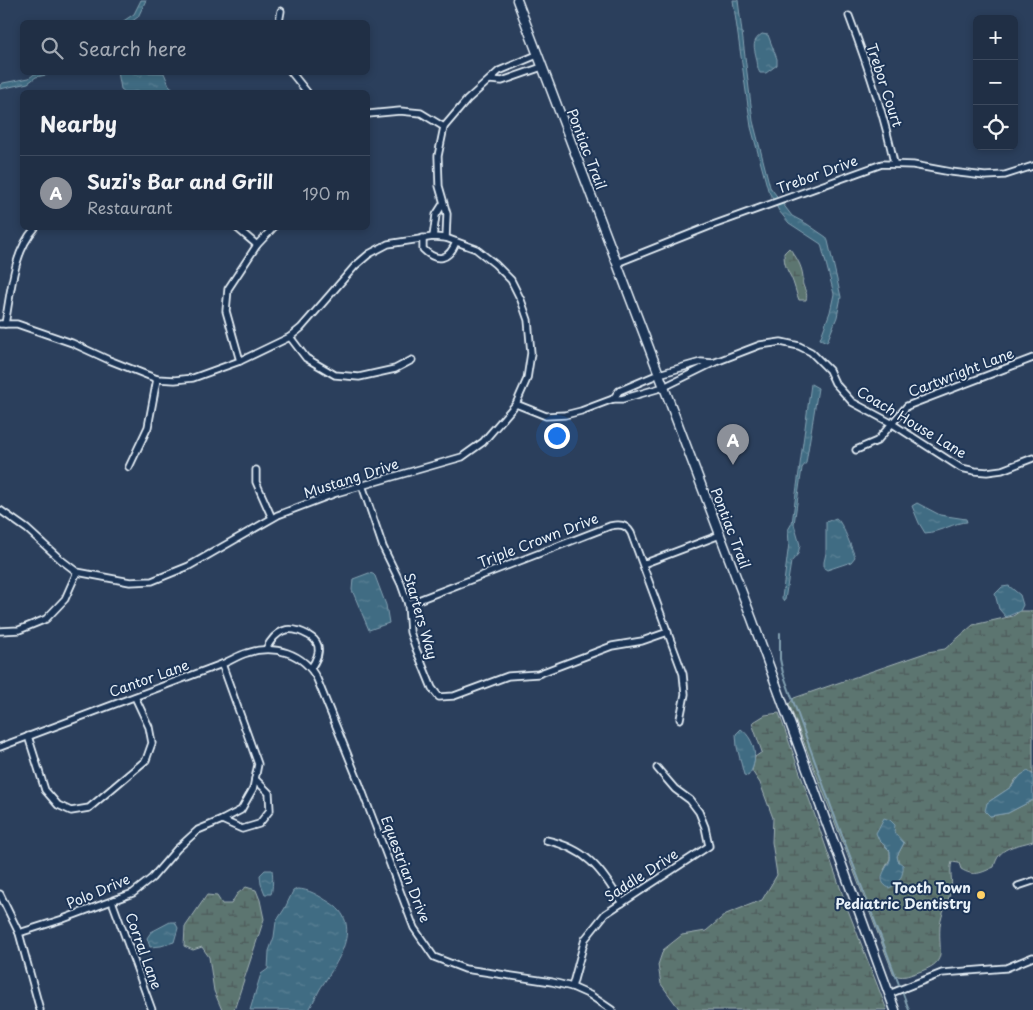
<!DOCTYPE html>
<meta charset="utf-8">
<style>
:root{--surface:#202f45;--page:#28374c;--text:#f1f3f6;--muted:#a2a9b3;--line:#3d4a5e;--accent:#8c9099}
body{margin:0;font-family:"Playpen Sans",sans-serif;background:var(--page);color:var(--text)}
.controls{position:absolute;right:15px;top:15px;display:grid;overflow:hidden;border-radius:8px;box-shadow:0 2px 8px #0003}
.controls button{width:45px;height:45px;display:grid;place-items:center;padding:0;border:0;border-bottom:1px solid var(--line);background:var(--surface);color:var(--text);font:25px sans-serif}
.you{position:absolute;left:556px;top:435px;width:18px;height:18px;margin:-12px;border:4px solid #fff;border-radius:50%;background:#1a73e8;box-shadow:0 0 0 8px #1a73e833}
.badge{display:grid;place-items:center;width:32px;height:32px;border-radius:50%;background:var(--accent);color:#fff;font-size:16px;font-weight:700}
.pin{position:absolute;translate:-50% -41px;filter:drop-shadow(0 1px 2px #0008)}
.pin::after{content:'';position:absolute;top:26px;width:18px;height:15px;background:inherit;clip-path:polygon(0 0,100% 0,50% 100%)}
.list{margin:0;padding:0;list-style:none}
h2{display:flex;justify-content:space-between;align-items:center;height:65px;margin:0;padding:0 20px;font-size:21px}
h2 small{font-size:16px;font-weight:400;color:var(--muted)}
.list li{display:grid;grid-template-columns:32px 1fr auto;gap:15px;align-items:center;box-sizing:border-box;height:75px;padding:0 20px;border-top:1px solid var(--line)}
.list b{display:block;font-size:19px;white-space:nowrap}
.list p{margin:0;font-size:16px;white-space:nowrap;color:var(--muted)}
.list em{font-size:16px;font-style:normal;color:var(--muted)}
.icon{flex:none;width:28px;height:28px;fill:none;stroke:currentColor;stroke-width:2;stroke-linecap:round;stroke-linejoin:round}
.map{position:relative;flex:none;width:1033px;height:1010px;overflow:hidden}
.search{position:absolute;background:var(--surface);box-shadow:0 2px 8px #0003;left:20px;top:20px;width:350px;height:55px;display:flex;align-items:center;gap:12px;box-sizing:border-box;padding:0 18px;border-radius:8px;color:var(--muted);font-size:19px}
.panel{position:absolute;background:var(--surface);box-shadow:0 2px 8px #0003;left:20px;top:90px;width:350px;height:140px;border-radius:8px}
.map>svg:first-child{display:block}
.wetland{fill:url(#wetland-marsh);stroke:#a2b2b4;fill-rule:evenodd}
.water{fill:url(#water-ripples);stroke:#83a1b2}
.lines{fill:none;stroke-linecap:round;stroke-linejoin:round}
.stream{stroke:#83a1b2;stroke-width:2}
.street-casing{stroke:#e8f1f8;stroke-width:9}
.secondary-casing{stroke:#e8f1f8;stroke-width:11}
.street{stroke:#1d3557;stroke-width:5.5}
.secondary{stroke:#1d3557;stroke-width:8}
.poi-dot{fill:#ffd166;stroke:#1d3557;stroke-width:2}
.labels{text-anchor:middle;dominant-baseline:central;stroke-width:4;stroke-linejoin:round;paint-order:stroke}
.street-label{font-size:14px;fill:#e8f1f8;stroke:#1d3557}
.poi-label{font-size:14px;font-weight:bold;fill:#e8f1f8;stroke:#1d3557;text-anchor:end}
</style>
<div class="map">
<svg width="1033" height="1010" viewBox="0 0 1033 1010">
<defs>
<pattern id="wetland-marsh" width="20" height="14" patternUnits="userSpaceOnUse" patternTransform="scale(1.25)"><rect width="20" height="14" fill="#5b7470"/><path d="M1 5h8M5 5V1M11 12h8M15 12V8" fill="none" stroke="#4f5c5b"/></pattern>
<pattern id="water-ripples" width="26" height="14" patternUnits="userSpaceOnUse" patternTransform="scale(1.25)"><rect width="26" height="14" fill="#406c83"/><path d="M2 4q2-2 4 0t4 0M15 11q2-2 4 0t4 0" fill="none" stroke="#5c8195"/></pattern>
</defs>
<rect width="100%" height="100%" fill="#2b3f5c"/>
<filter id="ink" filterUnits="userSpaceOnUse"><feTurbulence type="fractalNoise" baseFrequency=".02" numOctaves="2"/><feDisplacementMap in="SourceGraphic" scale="10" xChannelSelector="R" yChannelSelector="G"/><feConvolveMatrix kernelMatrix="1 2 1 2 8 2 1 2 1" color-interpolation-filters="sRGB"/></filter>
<g filter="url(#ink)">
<g class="wetland">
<path d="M789,248C796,256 802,266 803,277C803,281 802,280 803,285C805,291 808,293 806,300H799C796,293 794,283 791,277C786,268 784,264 784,253Z"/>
<path d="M1020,611H1033V775L1032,773L1016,779L1011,787L987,803L990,816L1008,813L1033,800V841C1014,847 999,846 994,867C981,873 974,877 961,869L959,863L952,862C949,871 953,880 951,889C949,901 941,914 940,926C938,955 949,962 916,973C907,976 903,978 894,975L789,704L794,698L928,652L945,649L973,625L1013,616ZM904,843L897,856L898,861L884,870L890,859V851L885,846Z"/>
<path d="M779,713L848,910L887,1010H680L661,984L658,965L663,950L682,935L706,931L726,914L762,900L777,875L772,842L773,818L760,783L752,771L755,757L762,752L752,723L765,715Z"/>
<path d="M246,887L256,890L260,900L264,919L234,1010H222L214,991L209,957L202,947L193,950L184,946L185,927L207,895L217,896L222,904H231L237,894Z"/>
</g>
<g class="water">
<path d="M141,0H146L138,17L131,22H122L134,14Z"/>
<path d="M733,0H738L753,121L770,187L792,216L807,224L826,237L828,241L841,297L837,317L827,342L820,339L830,312L834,294L821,244L789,223L779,211L768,190L751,127Z"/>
<path d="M762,34L768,35L777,59V65L766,73H760C757,68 758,66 757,61C755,49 750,42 762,34Z"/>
<path d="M37,72L56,73L36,77L28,83L0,89V85L3,83L29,78Z"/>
<path d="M118,72L164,73L169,85L177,92H125L121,89Z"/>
<path d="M811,384L818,388L806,463L802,468L794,524L800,545L798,554L791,562L785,600L783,601L782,598L789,543L788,530L792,523Z"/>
<path d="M917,503L940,515L966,519L967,522C955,522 941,532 925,533L919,523L912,506Z"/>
<path d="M836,518C842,521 852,549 855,557L851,562L827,570L824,568V562L826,553V522Z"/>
<path d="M369,573L373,574L375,576L386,605L389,623L369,630L352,590L353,579Z"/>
<path d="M1009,586L1020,595L1023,605L1020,611L1006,617L999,609L995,594L1002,587Z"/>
<path d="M741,729C756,740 759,762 748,776L744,775L737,747L736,734Z"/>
<path d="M1028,771L1033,775V800L1008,813L990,816L985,811L987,803L1011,787L1021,775Z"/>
<path d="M884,818L890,820L895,825L894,832L904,843L897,856L898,861L903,865C904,875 899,884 889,888C874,880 887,869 890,860C891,857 890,854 890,851L879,840L876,833Z"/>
<path d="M265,870H272C273,875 273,889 271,894H265L261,884L260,875Z"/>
<path d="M297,889C309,889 319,896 329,902C366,924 336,964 320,989C316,996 313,1003 309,1010H250L260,977L261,974L268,969L269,951L274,937L276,922L285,908L293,891Z"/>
<path d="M170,922H175L178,928L174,942L161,946L150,947L147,938L151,932Z"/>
</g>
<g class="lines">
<g class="stream">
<path d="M780,633V659L783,673L832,809L900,987"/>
<path d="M902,991L909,1010"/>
</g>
<g class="street-casing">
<g id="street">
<path d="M849,16C867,64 884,113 894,163"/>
<path d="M279,22L281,11"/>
<path d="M291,72L307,92"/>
<path d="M490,80L502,81L542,67"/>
<path d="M368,114L400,111L421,113L444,127"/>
<path d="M237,228L257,245"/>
<path d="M433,237L436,215L443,204"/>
<path d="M423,238V249C437,263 449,260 456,242"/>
<path d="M446,238L447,214L439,186L438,156L444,127L467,100L499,71L537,55"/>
<path d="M617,263L710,226L882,164L913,165L951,172L985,176L1005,175L1033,166"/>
<path d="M0,324H17L72,343L109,360L157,379L175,380L193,378L240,361L290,337L301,328L355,266L369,254L388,244L433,237L446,238L476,249L495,264L511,280L521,300L528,320L531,353L527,379L516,404L483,442L462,457L336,493L278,515L189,566L152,581L130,582L77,572L60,559L27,529L0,510"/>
<path d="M5,324C11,291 13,253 35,228"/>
<path d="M290,337L306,358L335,375L359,377L395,369L412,360"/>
<path d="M240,361L226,311L228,289L257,245L273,228"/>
<path d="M613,399L619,391L659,374L701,362L713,363"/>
<path d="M516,404L546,416L565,415L581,411L613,399H622L664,387L713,363L760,345L781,342L799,346L811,352L829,370L835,383L852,402L891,423L961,468L975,471L987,472L1002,470L1033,458"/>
<path d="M856,450L877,441L907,406L1033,358"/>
<path d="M129,467L148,427L157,379"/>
<path d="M256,470V482L272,518"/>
<path d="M362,485L383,547L401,584L408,604L410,632L416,649L432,688L439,697L454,696L508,676L538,674L612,646L642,641L668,632"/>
<path d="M643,564L720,535"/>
<path d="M408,604L610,526C619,524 626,524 631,533L683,674L685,694L680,719"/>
<path d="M0,631L19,630L46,619L65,599L77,572"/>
<path d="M266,649C276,630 288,624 308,635C313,638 316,640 318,646C320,654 315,662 311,668"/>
<path d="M28,736L45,790L58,805L71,811L89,808L146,760L152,743L149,727L135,697"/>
<path d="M0,747L222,664C230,661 239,655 247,653C274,644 304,653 317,679L360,785L414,928L434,957L465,969L552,982L572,987L590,995L612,1010"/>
<path d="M222,820L242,829L259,824L270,810L269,793L255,779"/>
<path d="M546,840C588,849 600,869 622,903"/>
<path d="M1018,886L1033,881"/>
<path d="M0,894L19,933L40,1010"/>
<path d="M112,901L152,1010"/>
<path d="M19,933L63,919L133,893L152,878L177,849L198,830L222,820L241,810L253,789L258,764L222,664"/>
<path d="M572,987L585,939L605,914L709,846L705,827L699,812L690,800L675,789L657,768"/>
<path d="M889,994L942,973L1006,968L1033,957"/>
</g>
</g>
<g class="secondary-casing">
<path id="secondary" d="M517,0L752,619L895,1010"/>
</g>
<use href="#street" class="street"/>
<use href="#secondary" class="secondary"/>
</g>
</g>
<circle class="poi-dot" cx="981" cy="895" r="5"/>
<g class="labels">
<g class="street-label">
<text transform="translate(885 85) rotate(72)">Trebor Court</text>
<text transform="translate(587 149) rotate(69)">Pontiac Trail</text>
<text transform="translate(817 174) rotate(-20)">Trebor Drive</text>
<text transform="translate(961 372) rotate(-21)">Cartwright Lane</text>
<text transform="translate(912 422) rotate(31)">Coach House Lane</text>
<text transform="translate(351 478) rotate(-18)">Mustang Drive</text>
<text transform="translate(731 528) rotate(69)">Pontiac Trail</text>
<text transform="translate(538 540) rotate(-21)">Triple Crown Drive</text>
<text transform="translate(421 616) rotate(74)">Starters Way</text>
<text transform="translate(149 678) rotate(-20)">Cantor Lane</text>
<text transform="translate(406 869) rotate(69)">Equestrian Drive</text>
<text transform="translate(641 875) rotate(-33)">Saddle Drive</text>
<text transform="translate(98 891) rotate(-23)">Polo Drive</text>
<text transform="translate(144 951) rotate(70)">Corral Lane</text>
</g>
<g class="poi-label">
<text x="971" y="887">Tooth Town<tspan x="971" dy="16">Pediatric Dentistry</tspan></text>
</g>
</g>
</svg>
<div class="controls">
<button>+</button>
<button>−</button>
<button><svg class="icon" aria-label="locate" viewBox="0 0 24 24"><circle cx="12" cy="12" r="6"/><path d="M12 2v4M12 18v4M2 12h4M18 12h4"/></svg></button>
</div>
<div class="you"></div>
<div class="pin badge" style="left:733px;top:465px">A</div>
<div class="search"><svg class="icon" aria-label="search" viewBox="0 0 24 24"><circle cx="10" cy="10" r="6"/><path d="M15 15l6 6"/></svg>Search here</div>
<section class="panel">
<h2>Nearby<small></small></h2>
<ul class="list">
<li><span class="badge">A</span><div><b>Suzi's Bar and Grill</b><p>Restaurant</p></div><em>190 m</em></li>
</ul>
</section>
</div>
